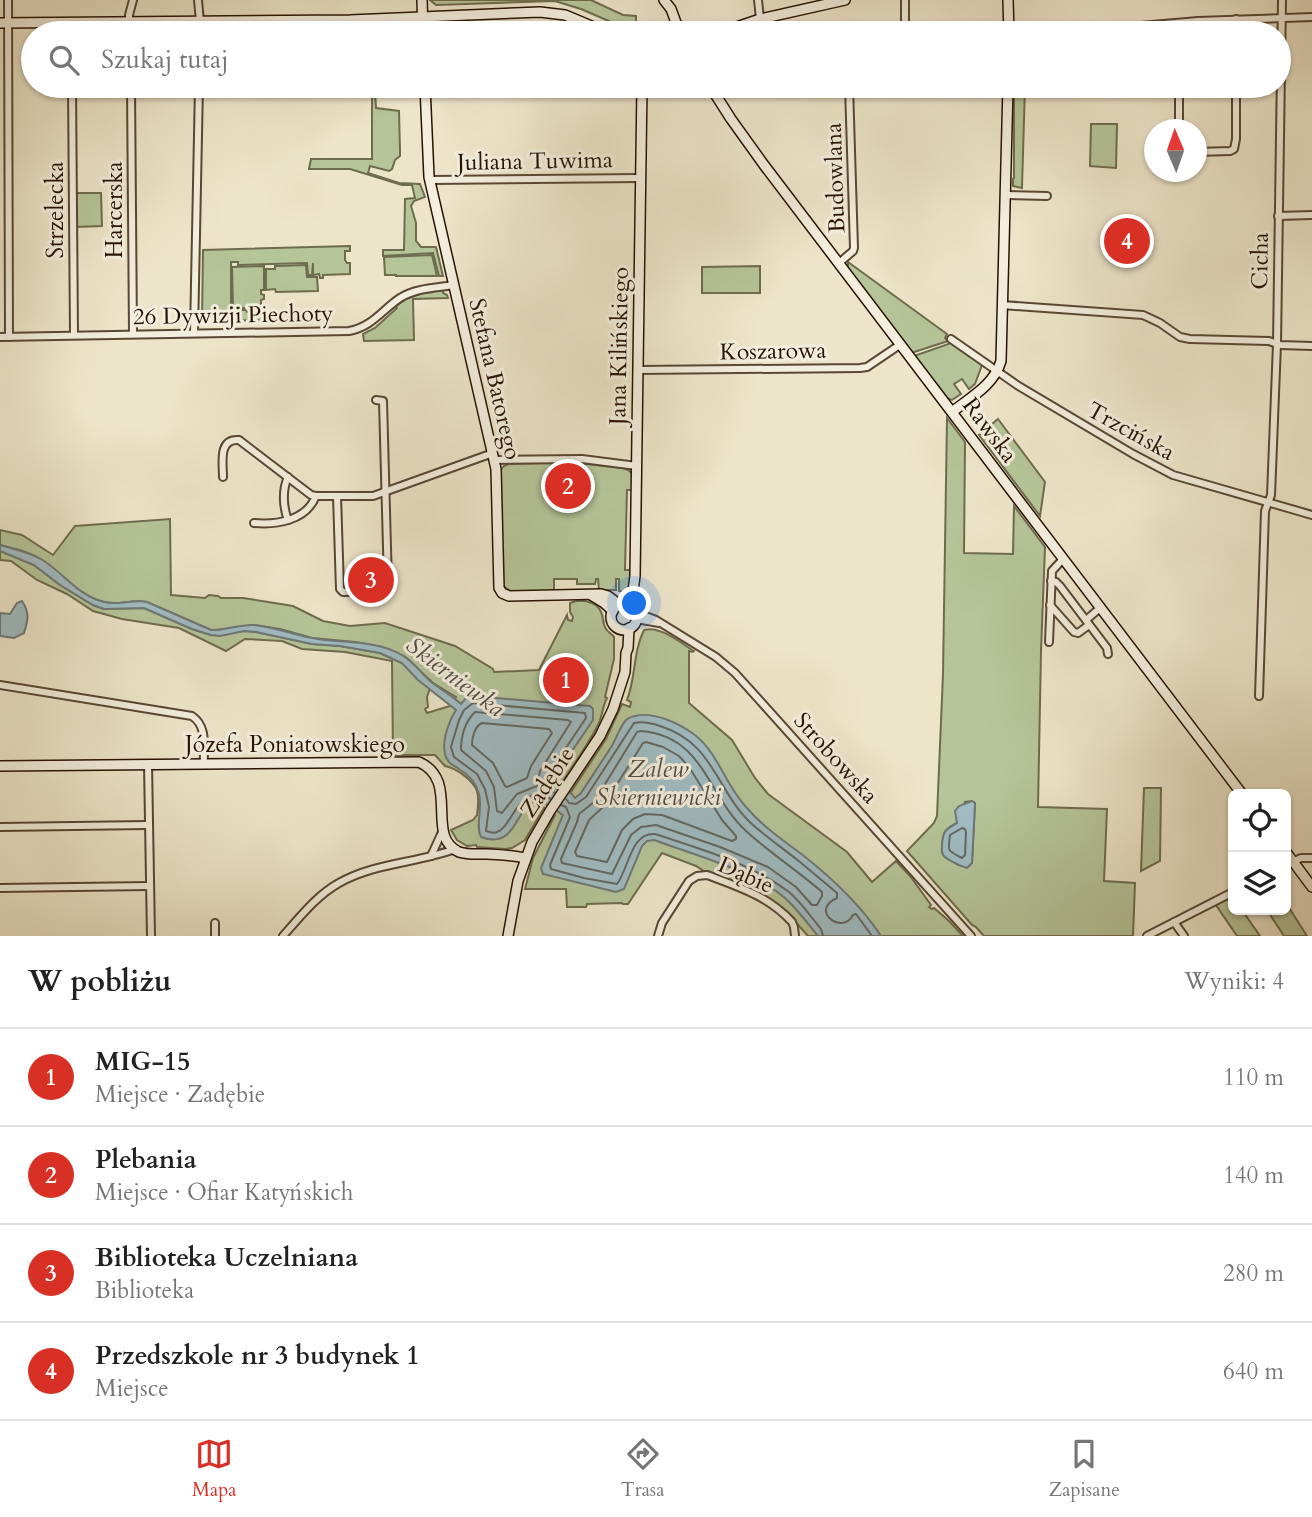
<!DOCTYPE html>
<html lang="pl">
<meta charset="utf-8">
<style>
:root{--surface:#fff;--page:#f6f6f6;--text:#222;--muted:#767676;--line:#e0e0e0;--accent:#d93025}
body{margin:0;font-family:Cardo,serif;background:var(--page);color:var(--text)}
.controls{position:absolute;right:21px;bottom:21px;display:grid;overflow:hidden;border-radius:10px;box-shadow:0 2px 5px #0004}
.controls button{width:63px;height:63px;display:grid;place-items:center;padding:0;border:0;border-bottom:2px solid var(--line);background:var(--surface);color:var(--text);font:35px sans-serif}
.compass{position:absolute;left:1144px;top:119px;width:63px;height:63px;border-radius:50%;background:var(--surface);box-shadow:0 2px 5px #0004;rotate:358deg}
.you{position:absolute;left:635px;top:604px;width:24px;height:24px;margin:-18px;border:5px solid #fff;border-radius:50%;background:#1a73e8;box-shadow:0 0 0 10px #1a73e833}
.badge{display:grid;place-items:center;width:46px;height:46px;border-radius:50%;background:var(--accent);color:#fff;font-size:23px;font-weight:700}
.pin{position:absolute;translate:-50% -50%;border:4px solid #fff;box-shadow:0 2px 7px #0006}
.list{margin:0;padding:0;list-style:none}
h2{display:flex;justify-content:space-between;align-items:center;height:91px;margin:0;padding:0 28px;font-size:30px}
h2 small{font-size:23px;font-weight:400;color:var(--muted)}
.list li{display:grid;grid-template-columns:46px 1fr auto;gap:21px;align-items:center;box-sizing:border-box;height:98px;padding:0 28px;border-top:2px solid var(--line)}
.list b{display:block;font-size:26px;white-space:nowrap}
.list p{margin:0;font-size:23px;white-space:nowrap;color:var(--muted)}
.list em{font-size:23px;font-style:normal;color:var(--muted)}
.icon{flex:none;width:38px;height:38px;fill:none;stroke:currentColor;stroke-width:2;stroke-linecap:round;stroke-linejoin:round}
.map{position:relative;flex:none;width:1312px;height:936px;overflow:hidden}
.search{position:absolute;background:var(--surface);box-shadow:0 2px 5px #0004;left:21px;right:21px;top:21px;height:77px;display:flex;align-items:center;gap:18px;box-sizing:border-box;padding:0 24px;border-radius:38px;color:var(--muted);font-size:26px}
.sheet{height:483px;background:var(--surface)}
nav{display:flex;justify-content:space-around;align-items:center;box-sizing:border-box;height:98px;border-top:2px solid var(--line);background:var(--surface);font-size:19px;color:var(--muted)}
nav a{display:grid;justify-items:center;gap:4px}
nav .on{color:var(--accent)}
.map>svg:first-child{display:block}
.green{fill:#b5c599;stroke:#6e6c4e;stroke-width:2;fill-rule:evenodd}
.water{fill:#a0bcc3;stroke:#6f7876;stroke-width:2}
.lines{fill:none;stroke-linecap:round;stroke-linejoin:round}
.shore{stroke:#636862;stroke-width:2}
.street-casing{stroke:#584834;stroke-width:10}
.secondary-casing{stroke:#261302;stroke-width:12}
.street{stroke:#f3eedd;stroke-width:6}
.secondary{stroke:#f3eedd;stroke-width:9}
.labels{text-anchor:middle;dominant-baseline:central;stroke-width:6;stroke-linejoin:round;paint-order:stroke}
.street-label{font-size:23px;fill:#261302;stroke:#f3eedd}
.water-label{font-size:24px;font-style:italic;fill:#514e46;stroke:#f3eedd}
</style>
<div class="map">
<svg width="1312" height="936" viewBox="0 0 1312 936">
<rect width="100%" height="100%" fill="#ede5ca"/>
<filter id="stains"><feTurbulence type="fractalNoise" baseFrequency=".00286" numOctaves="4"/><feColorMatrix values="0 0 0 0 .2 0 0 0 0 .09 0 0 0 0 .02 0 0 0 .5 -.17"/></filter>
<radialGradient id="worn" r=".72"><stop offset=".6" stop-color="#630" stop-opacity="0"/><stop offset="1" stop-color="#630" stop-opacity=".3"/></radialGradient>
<g class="green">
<path d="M430,0H591L623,15L636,16V29L618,25L581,9L555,1L436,5Z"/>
<path d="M372,86H378V92H375L376,108L399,111L400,151V156L395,160L392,169L389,171L370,166L368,173L399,183L420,184L425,197L414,201L411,206L416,223V241L421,247H436L443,276H439L433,253L383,256V250H404L405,199L415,198L412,185H402L350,169H309L311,159H372Z"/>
<path d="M1014,86H1025L1022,188L1013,186V179L1014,178Z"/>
<path d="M1091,124H1117L1116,168L1090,166Z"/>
<path d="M76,193H101L102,226L76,227Z"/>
<path d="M350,246V251H345V260L347,263H350V274L323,275V278H320L319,274L313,275V263L312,275H308L307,263L238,265V262H231V310H246L247,312H264V320L202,321L203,250Z"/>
<path d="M432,255L437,276H396V275H385L384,257Z"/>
<path d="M848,262L947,334L945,338L948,341L911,353L854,277L848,268Z"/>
<path d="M306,265L307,277H317L318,291L276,292L275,289L266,290V269H275V266Z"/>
<path d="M264,266V290H261V294L264,295V299L261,300V308H233L232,267Z"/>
<path d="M760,266V293H702V267Z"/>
<path d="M443,290V293L447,295L448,298L413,299L414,340L364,341L363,334L375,328L397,308L396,306L406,299L422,293Z"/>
<path d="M951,343L982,365L975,384L969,389L962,379L954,384L961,394L952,400L944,397L914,356Z"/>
<path d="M947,418L965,442L964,553L1013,554L1014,506L1045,547L1041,651L1038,807L1107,809L1104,881L1135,883L1133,936H984L976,927L972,925L907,851L934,823L937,816L943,674ZM972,801L975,803L972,863L958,865L942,852C943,835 941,831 957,823L965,802Z"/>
<path d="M998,419L1045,482L1040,516L979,435Z"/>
<path d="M570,462L623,468C636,472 633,478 633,490H627L625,570H632L630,589L624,592L619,591V579H616V590H599L598,579H596L595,584H577V579H554V592H512L502,585L500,470L504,466L509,464Z"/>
<path d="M170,519L171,595L205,598L209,595L218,596L221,598H243L293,606L323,621L350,626L385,623L455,646L493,669L494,672L539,670L567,615L568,620L572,621L573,617L570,612V603C580,599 596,600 601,612C604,617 602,623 606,629C608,632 612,634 614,637V659L605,697L607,698C602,707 603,715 598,725C588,745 574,764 561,784L571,792L606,739L622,704L630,707L631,702L627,700C636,677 633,652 644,630C659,625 681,643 694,651L693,652L689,651V703L732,740L755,778L768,794L847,852L872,882L896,861L910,876L931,905L929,907L932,909L934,908L949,921L963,936H808L792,918L765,895L707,873L696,866L662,853L628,904H623L622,903L587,904L586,907H567L566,889H525L533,858L555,815L544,808L525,840L512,848L505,849L477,847L476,845L467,846L457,840L451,830L473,820L477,815C478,808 479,798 477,791C473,780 456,768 445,766L435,755H393L392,661L345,652L302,649L282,641L245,639L226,651L179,628L122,619L93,611L67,594L37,580L11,561L0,560V551L34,565L60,585L93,605L104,609L144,608L192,629L211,635L244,631L256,632L312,644L340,646L380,653L402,663L418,679L430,688L427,697L428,707L425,709L427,713L450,706L456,697L433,683L413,664L381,647L355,642L312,638L280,629L254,625L217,630H211L147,602C132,599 118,606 104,602C79,596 61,574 41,560C29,551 13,549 0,545V530L22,535L53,555L75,526Z"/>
<path d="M1144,788H1161L1160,861L1141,871Z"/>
<path d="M1233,896V910H1242L1260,936H1237L1216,905Z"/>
<path d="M1286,903L1307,936H1284L1267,910H1286Z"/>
</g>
<g class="water">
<path d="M0,545C14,549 29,552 41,559C63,572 78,596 104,602C118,606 132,599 147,602L211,630C225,631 239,624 254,625C274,627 292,634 312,638C341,644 375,639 402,655C413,661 421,673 430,681C440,689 451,695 461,704L467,697L472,696L590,706L593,709V720L553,779L555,785L572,794L575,798L581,793C592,776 603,760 613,744C617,736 620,727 626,720C629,717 632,717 635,716C654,711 680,724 695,735C719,754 726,787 747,808C763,827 784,841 804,856C833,879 860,904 881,936H818C808,924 798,910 786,899C755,871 694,855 654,840L647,841L642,846L624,889L616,892L543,874L541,868L563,815C557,811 550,805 543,803C514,794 522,852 481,837C475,826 483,808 479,794C476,783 468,774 459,769C455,766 452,766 449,762C438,749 448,723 456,710L418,680L402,663L380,653L340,646L312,644L256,632L244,631L220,636L211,635L192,629L144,608L104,609L93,605L60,585L34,565L0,551Z"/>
<path d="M22,601C30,613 28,620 24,633L14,638L0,636V613L10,614L17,603Z"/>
<path d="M972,801L975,803L972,863L967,868C963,867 945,859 943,855C941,851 942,848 942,844C943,831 946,829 957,823L955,811L959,806Z"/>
</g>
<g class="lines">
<g class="shore">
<path d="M475,712L568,720L571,722L540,771L537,786L517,794L502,813L497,811L494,787L486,771L461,750C461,736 465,722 475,712Z"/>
<path d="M482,723L549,729L552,733L531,766L527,778L507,787L505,786L493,763L472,745C472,737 475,726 482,723Z"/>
<path d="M641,731C704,736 707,795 746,831C770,853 798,871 822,892V896L817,905H812L796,887L768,867L720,847L656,825L641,827L631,835L612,874L562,863L561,859L577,822L579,814L594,802L637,732Z"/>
<path d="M646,742L663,747L679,756L689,767L722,820L736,836V839L732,841L662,815L645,814L633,819L622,830L607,862L577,856L575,852L589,820L602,808L643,743Z"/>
<path d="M551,799C518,781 513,827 497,832C493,834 491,832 486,831L489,807L485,789L477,774L454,757L451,747L459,720L464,710L473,703L585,713L586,718L547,776V786L555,793"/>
<path d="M566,799L569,803L576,804L586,797L634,723C643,721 651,723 660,726C715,743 716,792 753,825C768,838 785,850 800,862C812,872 825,883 837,893V898C809,910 842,936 853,915L856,914L872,936"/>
<path d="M561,805L566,807L570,817L550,865L551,869L584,878L617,884C629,868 631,832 655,834C700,849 751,863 789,892C801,902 811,917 821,929L823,936"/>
<path d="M962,828L965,829L966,832L965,855L962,858C947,850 948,852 950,835Z"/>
</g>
<g class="street-casing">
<g id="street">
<path d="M8,0L9,337"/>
<path d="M198,0L201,33"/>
<path d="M758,0L760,19"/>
<path d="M905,0V33"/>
<path d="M72,33V22"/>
<path d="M130,33L129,15L133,0"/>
<path d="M1106,33V29L1198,21L1312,17"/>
<path d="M1180,33V23"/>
<path d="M1236,33V19"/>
<path d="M72,86L74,335"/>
<path d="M131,86L133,334"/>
<path d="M1179,124V86"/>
<path d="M1153,152H1154"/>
<path d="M1196,152L1230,151L1234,149L1236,139V86"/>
<path d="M430,180L641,178"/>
<path d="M1005,195L1047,196"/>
<path d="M1278,216L1312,215"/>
<path d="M839,263L853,251L854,248L849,86"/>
<path d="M1002,305L1143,315L1160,323L1180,337L1190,339L1269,341L1280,345L1312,346"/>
<path d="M194,333L199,86"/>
<path d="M0,337L349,331C372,327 382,310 400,298C416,288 436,288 454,285"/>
<path d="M951,339L1017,385L1133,454L1173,475L1312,515"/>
<path d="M638,370L860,368L867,367L901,344"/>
<path d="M494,460L582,459L637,466"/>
<path d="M223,477C223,463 218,438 239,440L311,495L316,496H373L493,453"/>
<path d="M288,477C282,490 283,507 288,520"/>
<path d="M337,496L340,589L343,592L383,591L387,588L388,584L383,401L376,400"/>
<path d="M254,523C276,525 306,521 316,496"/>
<path d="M1051,581L1056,582L1060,586L1107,648L1108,654"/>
<path d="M1050,605L1074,632L1078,633L1089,625"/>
<path d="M635,612L656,620L716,657L735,673L971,936"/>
<path d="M636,619L659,623"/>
<path d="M1086,620L1100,608"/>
<path d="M1049,642L1052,571L1063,559"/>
<path d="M0,685L192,716C208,727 203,746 204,764"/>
<path d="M1259,696L1265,511L1271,495L1277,344L1282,0"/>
<path d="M148,764L151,936"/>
<path d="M0,827L148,825"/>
<path d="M431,856L443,830"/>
<path d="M1286,865L1301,858H1312"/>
<path d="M0,888L150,886"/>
<path d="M1174,922L1184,936"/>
<path d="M215,923V936"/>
<path d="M283,936C299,918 317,895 339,883C374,863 417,863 455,849"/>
<path d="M658,936L662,923L689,881L697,876L707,875C739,887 768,896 792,922L794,927L795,936"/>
<path d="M1147,936L1233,892"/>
</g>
</g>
<g class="secondary-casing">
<g id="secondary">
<path d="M422,0L423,33"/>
<path d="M664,0L671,9L678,28"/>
<path d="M1008,0L1009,33"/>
<path d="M0,23L350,20L540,12L565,15L608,33"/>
<path d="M660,33C669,26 680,26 689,33"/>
<path d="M696,33L726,29"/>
<path d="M719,33L760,19L845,0"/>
<path d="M425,86L429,177L496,469L499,588L502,593L509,596L601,594L608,596L620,605"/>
<path d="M710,86L731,119L764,165L1242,794"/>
<path d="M952,412C971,397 994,385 1001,361L1008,86"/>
<path d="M591,595L604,603L613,611"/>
<circle cx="624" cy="617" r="13"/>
<path d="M631,606L635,576L642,86"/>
<path d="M0,766L419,762C461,781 424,836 459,852C468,855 478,854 487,854C500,855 513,855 525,858"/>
<path d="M1286,852L1312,887"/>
<path d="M508,936L518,881L532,842L550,811L600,736L613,709L625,672L626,653L628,648L629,628"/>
</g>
</g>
<use href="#street" class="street"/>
<use href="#secondary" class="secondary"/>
</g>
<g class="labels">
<g class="street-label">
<text transform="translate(535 161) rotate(-1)">Juliana Tuwima</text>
<text transform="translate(835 178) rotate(-92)">Budowlana</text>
<text transform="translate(55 210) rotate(-90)">Strzelecka</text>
<text transform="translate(114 210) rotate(-90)">Harcerska</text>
<text transform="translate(1260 261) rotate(-89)">Cicha</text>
<text transform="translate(233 315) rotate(-1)">26 Dywizji Piechoty</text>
<text transform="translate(619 346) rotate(-89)">Jana Kilińskiego</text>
<text transform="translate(773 351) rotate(-1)">Koszarowa</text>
<text transform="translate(495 379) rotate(77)">Stefana Batorego</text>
<text transform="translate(990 430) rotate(53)">Rawska</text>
<text transform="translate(1131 431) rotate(29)">Trzcińska</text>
<text x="295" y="744">Józefa Poniatowskiego</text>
<text transform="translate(836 758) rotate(48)">Strobowska</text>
<text transform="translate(547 782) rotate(-57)">Zadębie</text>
<text transform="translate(746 875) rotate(24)">Dąbie</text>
</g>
<g class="water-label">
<text transform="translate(455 677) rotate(37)">Skierniewka</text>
<text x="658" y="769">Zalew<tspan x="658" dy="28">Skierniewicki</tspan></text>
</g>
</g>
<rect width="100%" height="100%" filter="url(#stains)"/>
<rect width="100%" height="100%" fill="url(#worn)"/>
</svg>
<div class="controls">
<button><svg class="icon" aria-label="locate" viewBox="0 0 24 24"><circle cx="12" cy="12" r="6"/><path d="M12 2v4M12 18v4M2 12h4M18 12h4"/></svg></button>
<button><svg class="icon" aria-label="layers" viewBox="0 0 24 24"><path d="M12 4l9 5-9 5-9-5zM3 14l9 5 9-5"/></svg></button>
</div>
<svg class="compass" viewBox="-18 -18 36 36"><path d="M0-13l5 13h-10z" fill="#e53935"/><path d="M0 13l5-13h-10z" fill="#767676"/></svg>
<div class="you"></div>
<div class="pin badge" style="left:566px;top:680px">1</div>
<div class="pin badge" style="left:568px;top:486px">2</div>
<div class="pin badge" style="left:371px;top:580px">3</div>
<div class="pin badge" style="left:1127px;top:241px">4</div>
<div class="search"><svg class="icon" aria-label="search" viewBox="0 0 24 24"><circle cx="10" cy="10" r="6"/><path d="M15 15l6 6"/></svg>Szukaj tutaj</div>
</div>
<section class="sheet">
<h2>W pobliżu<small>Wyniki: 4</small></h2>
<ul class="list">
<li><span class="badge">1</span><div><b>MIG-15</b><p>Miejsce · Zadębie</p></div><em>110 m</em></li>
<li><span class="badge">2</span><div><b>Plebania</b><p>Miejsce · Ofiar Katyńskich</p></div><em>140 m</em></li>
<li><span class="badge">3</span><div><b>Biblioteka Uczelniana</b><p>Biblioteka</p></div><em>280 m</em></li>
<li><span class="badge">4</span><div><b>Przedszkole nr 3 budynek 1</b><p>Miejsce</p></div><em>640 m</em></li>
</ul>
</section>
<nav>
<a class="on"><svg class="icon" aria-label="map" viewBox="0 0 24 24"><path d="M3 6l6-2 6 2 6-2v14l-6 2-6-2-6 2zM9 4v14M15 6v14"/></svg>Mapa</a>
<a><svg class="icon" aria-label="directions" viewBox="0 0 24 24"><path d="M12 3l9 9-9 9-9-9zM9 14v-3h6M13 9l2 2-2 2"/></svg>Trasa</a>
<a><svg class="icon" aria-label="saved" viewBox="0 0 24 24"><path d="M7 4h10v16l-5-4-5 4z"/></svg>Zapisane</a>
</nav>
